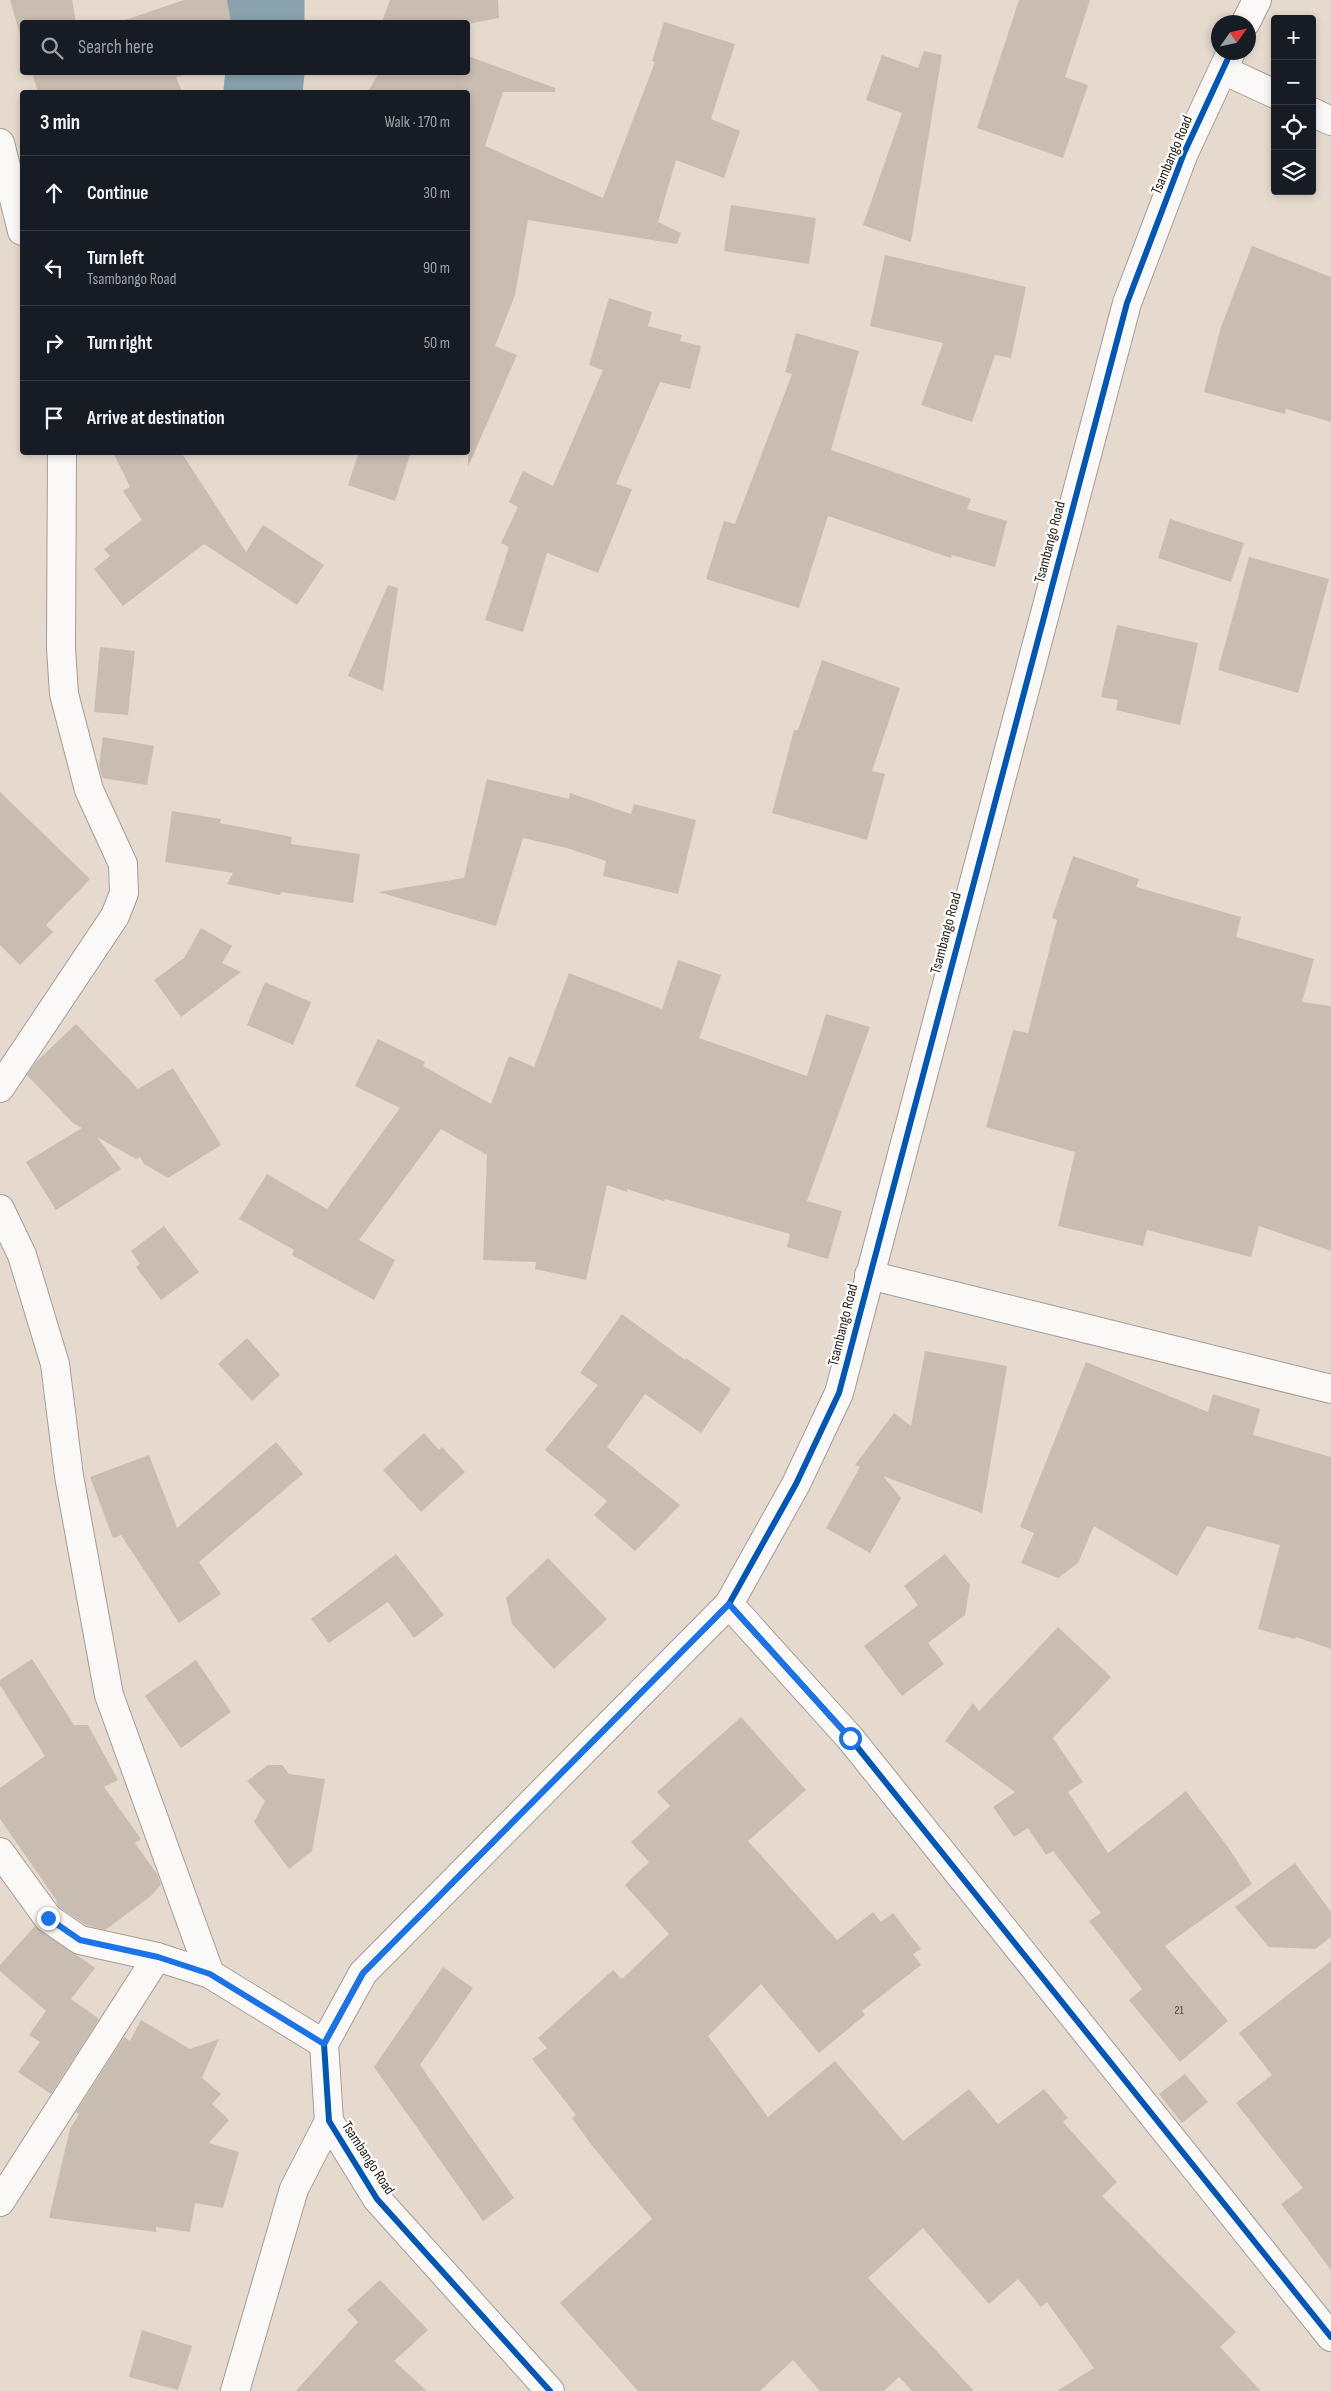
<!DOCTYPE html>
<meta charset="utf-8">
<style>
:root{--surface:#171b24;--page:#20242c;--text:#f1f3f6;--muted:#9ea1a6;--line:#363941}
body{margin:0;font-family:"Sofia Sans Condensed",sans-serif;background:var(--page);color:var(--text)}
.controls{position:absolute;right:15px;top:15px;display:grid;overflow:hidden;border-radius:5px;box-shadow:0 2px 8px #0003}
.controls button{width:45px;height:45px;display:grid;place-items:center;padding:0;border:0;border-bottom:1px solid var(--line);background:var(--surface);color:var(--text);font:25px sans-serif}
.compass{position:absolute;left:1211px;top:15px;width:45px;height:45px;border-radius:50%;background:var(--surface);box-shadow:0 2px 8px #0003;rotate:56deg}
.stop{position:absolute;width:15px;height:15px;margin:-11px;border:4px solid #1a73e8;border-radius:50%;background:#fff}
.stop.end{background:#1a73e8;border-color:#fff;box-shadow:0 1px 5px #0008}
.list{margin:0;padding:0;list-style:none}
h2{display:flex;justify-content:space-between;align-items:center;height:65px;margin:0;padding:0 20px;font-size:21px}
h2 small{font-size:16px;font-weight:400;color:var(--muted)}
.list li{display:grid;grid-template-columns:32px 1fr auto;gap:15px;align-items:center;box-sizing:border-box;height:75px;padding:0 20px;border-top:1px solid var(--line)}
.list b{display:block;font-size:19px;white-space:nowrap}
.list p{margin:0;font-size:16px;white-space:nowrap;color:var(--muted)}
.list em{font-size:16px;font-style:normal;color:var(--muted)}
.icon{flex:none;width:28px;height:28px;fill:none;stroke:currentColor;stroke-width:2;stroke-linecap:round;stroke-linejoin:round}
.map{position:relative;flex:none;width:1331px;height:2391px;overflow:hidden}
.search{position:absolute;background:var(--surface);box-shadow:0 2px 8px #0003;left:20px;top:20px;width:450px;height:55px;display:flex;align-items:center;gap:12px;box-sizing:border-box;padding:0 18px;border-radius:5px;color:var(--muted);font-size:19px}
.panel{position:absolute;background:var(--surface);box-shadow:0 2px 8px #0003;left:20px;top:90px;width:450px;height:365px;border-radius:5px}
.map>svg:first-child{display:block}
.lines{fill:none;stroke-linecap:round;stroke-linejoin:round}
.river{stroke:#89a2ae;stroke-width:79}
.building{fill:#c9bdb2}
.street-casing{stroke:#a59c93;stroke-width:30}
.secondary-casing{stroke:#a59c93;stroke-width:30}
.street{stroke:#fbf9f8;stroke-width:28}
.secondary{stroke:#fbf9f8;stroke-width:28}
.cycleway-casing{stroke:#fff;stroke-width:9}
.cycleway{stroke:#0057b8;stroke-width:6}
.route{stroke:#1a73e8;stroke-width:6}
.labels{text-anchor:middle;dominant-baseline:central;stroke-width:4.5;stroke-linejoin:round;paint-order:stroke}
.number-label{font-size:12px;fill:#4d443c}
.street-label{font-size:15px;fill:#241c14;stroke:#fff}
</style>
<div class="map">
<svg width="1331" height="2391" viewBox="0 0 1331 2391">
<rect width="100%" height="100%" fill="#e6dace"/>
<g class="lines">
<g class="river">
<path d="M265,0V22"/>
<path d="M263,92L265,72"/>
</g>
</g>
<g class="building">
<path d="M10,0H72L76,22H22V41Z"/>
<path d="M184,0H227L231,22H119Z"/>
<path d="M390,0H498L499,18L468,24L382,22Z"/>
<path d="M1019,0H1090L1065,77L1088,85L1063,158L977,128Z"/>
<path d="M664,22L735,44L711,119L740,131L724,178L676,160L658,222L681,233L677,244L528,220L515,295L495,346L517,355L468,467V92H368L379,72H468V56L555,88V92H503L485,146L603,198L655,62L652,61Z"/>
<path d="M924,51L942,55L911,242L863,225L902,113L866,100L882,55L918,68Z"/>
<path d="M32,72H199L176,77L182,92H38Z"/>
<path d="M731,205L816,218L809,264L724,251Z"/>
<path d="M1252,246L1331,277V422L1286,409L1285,414L1204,392L1221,327Z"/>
<path d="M885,255L1026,287L1011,358L995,355L972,422L921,405L943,343L870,326Z"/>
<path d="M609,298L652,312L648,326L682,335L680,341L701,346L690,389L660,382L616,484L632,489L598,573L547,553L523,632L485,620L509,547L501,543L518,507L509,502L523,471L553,486L603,370L589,365Z"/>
<path d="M796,333L859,351L831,450L971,499L967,509L1007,521L995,567L952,555L951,558L828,516L799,608L706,579L724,521L735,524L792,374L785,372Z"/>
<path d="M113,452H181L246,552L263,525L324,565L297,605L204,544L123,606L94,569L110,556L104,549L142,520L123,491L130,487Z"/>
<path d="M359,452H411L395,501L348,485Z"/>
<path d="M1170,519L1244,543L1231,582L1158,558Z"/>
<path d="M1249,557L1329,579L1298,693L1218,670Z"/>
<path d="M388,585L398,588L383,691L348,676Z"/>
<path d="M1117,625L1198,643L1180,725L1116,710L1118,700L1101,697Z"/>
<path d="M100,647L135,651L128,715L94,712Z"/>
<path d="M822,660L900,688L872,771L885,774L867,840L772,813L794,730H798Z"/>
<path d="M103,737L154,746L147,785L102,778L99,765Z"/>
<path d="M487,779L569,799L570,793L631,814L634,804L696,820L678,894L603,876L606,861L567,848L523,838L496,926L378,892L464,878Z"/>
<path d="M0,792L90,879L46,925L53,932L20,965L0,945Z"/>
<path d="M172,811L221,819L220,823L292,837L291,844L360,854L353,903L281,892L280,895L227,884L233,873L165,862Z"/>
<path d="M1073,856L1139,879L1136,887L1241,917L1236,937L1314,959L1302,1002L1331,1006V1251L1259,1226L1251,1257L1147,1230L1143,1246L1058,1226L1075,1152L986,1127L1013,1030L1028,1033L1057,920L1052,918Z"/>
<path d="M201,928L232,946L222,963L241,972L181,1017L154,980L184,958Z"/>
<path d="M678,960L721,975L699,1038L807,1076L826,1014L870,1027L807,1201L842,1211L828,1259L787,1247L790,1234L665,1199L664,1201L627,1189V1192L607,1185L586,1280L535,1269L536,1262L483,1260L487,1155L441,1129L359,1240L395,1260L374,1300L292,1255L294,1250L239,1219L267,1174L327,1209L400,1108L355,1086L378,1039L425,1062L423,1066L491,1104L509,1056L534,1067L569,973L662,1009Z"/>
<path d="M265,982L311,1002L293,1045L247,1025Z"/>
<path d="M76,1024L138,1089L173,1068L221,1145L168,1178L144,1164L140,1157L136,1159L97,1137L121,1169L56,1210L26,1162L82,1128L73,1123L27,1075L36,1062Z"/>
<path d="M164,1226L199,1272L161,1300L136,1267L140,1264L131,1251Z"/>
<path d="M622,1314L685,1360L686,1358L731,1389L701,1433L645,1394L607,1447L680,1505L635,1551L594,1515L607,1501L545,1450L598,1385L580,1373Z"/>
<path d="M247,1338L280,1375L252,1401L218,1364Z"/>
<path d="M925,1351L1007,1366L982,1513L883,1476L901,1498L870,1553L826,1528L860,1467L855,1465L894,1413L911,1426Z"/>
<path d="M1086,1362L1208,1412L1213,1394L1260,1409L1253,1435L1331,1457V1649L1296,1637L1295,1639L1258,1629L1280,1545L1207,1526L1177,1576L1094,1526L1078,1563L1058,1578L1021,1563L1034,1533L1020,1527Z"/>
<path d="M424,1433L439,1450L442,1447L465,1472L421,1512L383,1470Z"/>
<path d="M276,1442L303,1474L199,1562L221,1594L179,1623L121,1535L113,1538L90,1477L149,1455L177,1528Z"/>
<path d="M396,1554L444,1615L414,1638L388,1602L329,1643L311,1619Z"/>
<path d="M945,1554L970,1585L965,1615L928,1643L944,1664L902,1696L864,1646L918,1605L904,1586Z"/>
<path d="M548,1558L607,1619L554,1669L512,1624L506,1598Z"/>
<path d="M1058,1627L1111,1677L1053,1738L1083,1782L1068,1792L1108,1853L1186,1791L1228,1847L1252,1884L1165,1946L1228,2021L1180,2062L1129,2000L1142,1989L1089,1921L1101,1913L1053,1851L1046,1855L1028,1828L1014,1837L993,1807L1015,1792L945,1741L973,1703L979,1711Z"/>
<path d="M32,1659L74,1725H88L118,1780L104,1787L141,1839L135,1843L157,1874L161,1884L151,1896L105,1930L86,1925L59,1907L56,1902L57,1901L0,1819V1788L45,1756L0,1685V1680Z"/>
<path d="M196,1660L231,1712L181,1748L145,1696Z"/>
<path d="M741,1717L806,1790L748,1841L837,1940L873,1912L881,1922L893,1913L921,1949L913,1954L921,1965L862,2011L865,2015L819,2053L761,1984L708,2036L768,2117L835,2061L903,2141L969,2089L998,2124L1044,2089L1068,2118L1063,2122L1117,2182L1102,2196L1236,2332L1220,2347L1261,2391H1057L1094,2368L1047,2302L1041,2307L1018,2279L989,2304L923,2228L868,2278L974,2391H912L899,2377L884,2391H820L793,2360L760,2391H638L560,2303L652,2219L590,2143L572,2118L576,2115L532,2059L547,2048L538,2038L613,1970L622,1979L669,1934L625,1885L649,1862L631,1842L670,1806L657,1792Z"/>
<path d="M268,1765H282L289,1774L325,1779L312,1851L289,1869L254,1822L265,1801L247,1781Z"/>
<path d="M1295,1863L1331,1912V1937L1315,1949L1269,1947L1235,1907Z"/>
<path d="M35,1926L95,1968L71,1999L99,2019L51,2094L18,2072L40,2042L29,2035L46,2011L0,1971V1965Z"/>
<path d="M1331,1961V2270L1281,2204L1303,2188L1236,2103L1272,2075L1239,2033Z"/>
<path d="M443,1967L473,1988L420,2065L514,2198L483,2221L374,2067Z"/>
<path d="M141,2020L190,2049L219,2039L202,2078L221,2094L212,2104L229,2120L209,2143L239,2152L223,2208L195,2203L190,2232L156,2227V2232L49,2218L70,2129L79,2114L76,2112L124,2037L130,2041Z"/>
<path d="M1185,2074L1208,2102L1182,2123L1159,2094Z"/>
<path d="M380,2280L428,2330L394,2361L427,2391H296L358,2322L347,2310Z"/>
<path d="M142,2330L192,2346L178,2390L129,2377Z"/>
</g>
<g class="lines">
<g class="street-casing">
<g id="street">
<path d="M1223,70L1275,94"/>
<path d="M1312,112L1331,121"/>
<path d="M0,143L22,231"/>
<path d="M0,1088L115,916L124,893L123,864L89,790L64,694L61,648L62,452"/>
<path d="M0,1209L22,1255L55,1364L69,1476L109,1695L210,1974"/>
<path d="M869,1275L1331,1389"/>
<path d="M729,1604L850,1738L1331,2337"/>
<path d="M0,1852L48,1918L80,1940L157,1957L210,1974L324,2044"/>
<path d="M0,2202L157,1957"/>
<path d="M235,2391L294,2189L329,2121"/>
</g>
</g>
<g class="secondary-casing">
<g id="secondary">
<path d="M1246,22L1257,0"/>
<path d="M550,2391L377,2199L329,2121L324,2044L363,1973L729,1604L796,1484L839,1393L1127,303L1184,153L1231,52"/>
</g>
</g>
<use href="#street" class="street"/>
<use href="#secondary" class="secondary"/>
<g class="cycleway-casing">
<g id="cycleway">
<path d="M729,1604L850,1738L1331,2337"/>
<path d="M550,2391L377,2199L329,2121L324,2044L363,1973L729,1604L796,1484L839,1393L1127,303L1184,153L1231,52"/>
</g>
</g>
<use href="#cycleway" class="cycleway"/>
</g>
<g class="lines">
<path class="route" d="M48,1918L80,1940L158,1957L210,1974L324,2044L363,1973L729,1604L850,1738"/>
</g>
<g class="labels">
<g class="number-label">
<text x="1179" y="2010">21</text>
</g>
<g class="street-label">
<text transform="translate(1172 155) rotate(-67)">Tsambango Road</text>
<text transform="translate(1050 542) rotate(-75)">Tsambango Road</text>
<text transform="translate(946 933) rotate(-75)">Tsambango Road</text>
<text transform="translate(843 1325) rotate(-76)">Tsambango Road</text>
<text transform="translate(368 2158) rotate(57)">Tsambango Road</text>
</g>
</g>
</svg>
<div class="controls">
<button>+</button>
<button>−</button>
<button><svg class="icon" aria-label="locate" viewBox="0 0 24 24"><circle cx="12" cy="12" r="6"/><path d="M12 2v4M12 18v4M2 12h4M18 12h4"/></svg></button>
<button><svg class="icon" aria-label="layers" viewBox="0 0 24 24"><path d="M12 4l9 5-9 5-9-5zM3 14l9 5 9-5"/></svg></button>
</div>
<svg class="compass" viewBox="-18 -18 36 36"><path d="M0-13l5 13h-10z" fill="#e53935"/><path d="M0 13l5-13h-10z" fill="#9ea1a6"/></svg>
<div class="stop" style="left:850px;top:1738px"></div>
<div class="stop end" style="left:48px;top:1918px"></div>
<div class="search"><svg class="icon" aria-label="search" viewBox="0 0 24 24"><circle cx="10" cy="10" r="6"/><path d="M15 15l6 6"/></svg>Search here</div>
<section class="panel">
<h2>3 min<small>Walk · 170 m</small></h2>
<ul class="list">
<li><svg class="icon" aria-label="ahead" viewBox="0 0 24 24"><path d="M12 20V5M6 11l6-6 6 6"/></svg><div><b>Continue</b></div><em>30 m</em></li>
<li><svg class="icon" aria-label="left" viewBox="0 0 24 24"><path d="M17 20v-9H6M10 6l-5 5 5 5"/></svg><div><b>Turn left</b><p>Tsambango Road</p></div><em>90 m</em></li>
<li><svg class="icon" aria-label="right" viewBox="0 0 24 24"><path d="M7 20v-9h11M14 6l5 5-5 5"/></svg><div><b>Turn right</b></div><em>50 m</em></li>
<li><svg class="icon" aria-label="arrive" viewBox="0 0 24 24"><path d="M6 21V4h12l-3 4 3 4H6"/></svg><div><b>Arrive at destination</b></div></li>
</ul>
</section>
</div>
